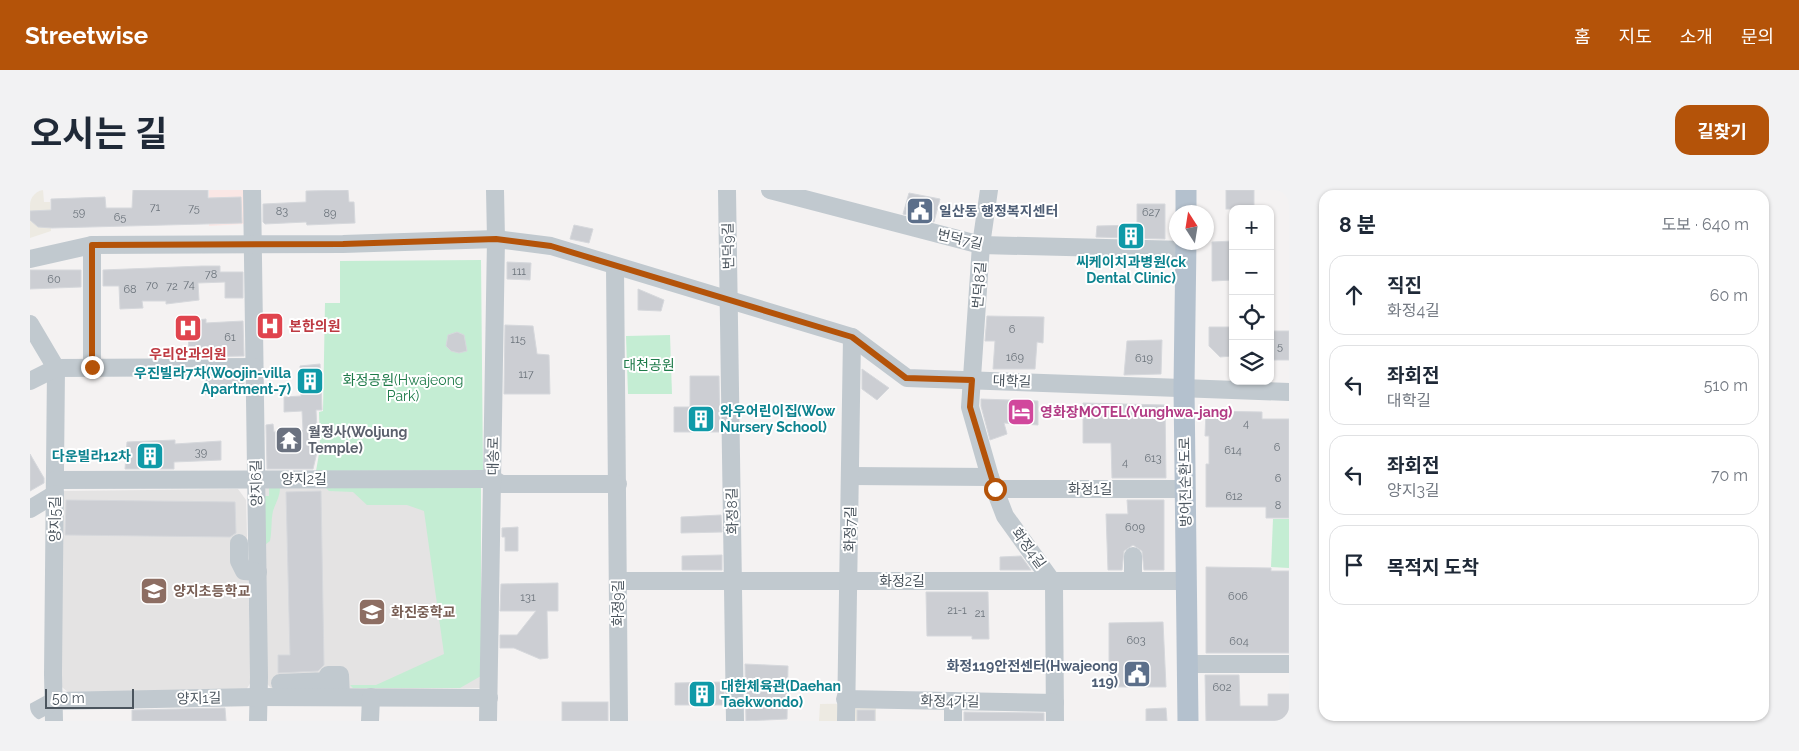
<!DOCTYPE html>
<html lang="ko">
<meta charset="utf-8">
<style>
:root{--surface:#fff;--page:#f2f2f3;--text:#1f2937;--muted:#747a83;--line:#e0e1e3;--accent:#b45309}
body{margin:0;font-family:Raleway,"Noto Sans KR",sans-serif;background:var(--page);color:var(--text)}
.controls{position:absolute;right:15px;top:15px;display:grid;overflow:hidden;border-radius:10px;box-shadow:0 1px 4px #0004}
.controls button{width:45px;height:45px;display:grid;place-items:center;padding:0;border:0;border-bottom:1px solid var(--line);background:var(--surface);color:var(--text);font:25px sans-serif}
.compass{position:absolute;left:1139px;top:15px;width:45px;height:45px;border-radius:50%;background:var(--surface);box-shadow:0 1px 4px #0004;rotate:348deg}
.scale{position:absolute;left:15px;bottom:12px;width:89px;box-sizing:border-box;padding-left:5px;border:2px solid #4b555e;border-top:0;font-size:14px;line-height:18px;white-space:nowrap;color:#4b555e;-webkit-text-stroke:4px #fff;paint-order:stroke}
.stop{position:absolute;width:15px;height:15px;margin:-11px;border:4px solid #b45309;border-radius:50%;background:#fff}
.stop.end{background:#b45309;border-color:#fff;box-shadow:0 1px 5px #0008}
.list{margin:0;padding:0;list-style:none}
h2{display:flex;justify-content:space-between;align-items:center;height:65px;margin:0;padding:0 20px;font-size:21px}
h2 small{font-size:16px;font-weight:400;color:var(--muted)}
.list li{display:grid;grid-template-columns:32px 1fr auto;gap:15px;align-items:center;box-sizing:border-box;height:80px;margin:0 10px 10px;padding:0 10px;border:1px solid var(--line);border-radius:15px}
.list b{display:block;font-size:19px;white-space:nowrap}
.list p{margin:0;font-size:16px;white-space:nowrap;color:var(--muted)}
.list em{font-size:16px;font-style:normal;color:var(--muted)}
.icon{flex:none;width:28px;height:28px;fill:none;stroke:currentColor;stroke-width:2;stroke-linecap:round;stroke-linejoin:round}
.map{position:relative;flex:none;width:1259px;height:531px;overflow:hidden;border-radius:15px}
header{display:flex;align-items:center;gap:30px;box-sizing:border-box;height:70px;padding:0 25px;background:var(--accent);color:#fff}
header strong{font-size:24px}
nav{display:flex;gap:28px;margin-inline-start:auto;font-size:18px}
.intro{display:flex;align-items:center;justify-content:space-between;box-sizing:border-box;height:120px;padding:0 30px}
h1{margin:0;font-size:35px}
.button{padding:12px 22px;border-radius:15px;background:var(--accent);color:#fff;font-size:18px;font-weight:700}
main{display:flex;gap:30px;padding:0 30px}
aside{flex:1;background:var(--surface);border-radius:15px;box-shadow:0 1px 4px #0004}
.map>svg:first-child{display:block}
.commercial{fill:#edeae2}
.education{fill:#e4e3e3}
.medical{fill:#fae7e5}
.green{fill:#c4edd3}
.building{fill:#ccced3;stroke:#d6d8dc}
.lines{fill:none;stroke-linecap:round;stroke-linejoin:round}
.minor{stroke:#c1c9cf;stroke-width:18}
.major{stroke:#b4c1ce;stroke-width:21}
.route{stroke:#b45309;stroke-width:6}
.labels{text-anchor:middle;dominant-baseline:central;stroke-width:4;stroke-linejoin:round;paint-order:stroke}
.number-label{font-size:11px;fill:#6b737b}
.service-label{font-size:14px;font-weight:bold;fill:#4e5e75;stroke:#fff;text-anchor:start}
.street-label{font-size:14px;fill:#4b555e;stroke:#fff}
.culture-label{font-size:14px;font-weight:bold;fill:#0d838f;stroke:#fff;text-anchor:end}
.health-label{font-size:14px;font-weight:bold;fill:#be3a42;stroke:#fff;text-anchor:start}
.park-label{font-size:14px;fill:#1f7b4a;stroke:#fff}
.hotel-label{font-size:14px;font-weight:bold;fill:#b23c85;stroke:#fff;text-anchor:start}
.worship-label{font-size:14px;font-weight:bold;fill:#5b616d;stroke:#fff;text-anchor:start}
.education-label{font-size:14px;font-weight:bold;fill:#785e54;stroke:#fff;text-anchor:start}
</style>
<header>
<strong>Streetwise</strong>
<nav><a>홈</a><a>지도</a><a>소개</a><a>문의</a></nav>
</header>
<div class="intro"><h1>오시는 길</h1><a class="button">길찾기</a></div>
<main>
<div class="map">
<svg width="1259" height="531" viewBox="0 0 1259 531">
<rect width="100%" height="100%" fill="#f4f2f2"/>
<g class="commercial">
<path d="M0,0H13L14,12H20L21,41L0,48Z"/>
<path d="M846,513V531H789L790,514Z"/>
</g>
<g class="education">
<path d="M237,294L451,297V498L244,501L235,492L231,299Z"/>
<path d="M208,299L216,310L221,492L216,500L38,502L28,494L31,301Z"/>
</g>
<path class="medical" d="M179,0H219L221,27L214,34L179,36Z"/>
<g class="green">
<path d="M451,70L453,280L286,281L290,258L289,222L293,221L295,113H310V71Z"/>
<path d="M640,145L642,204H598L596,146Z"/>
<path d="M239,297H250C250,307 246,312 243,321C241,329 242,342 240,351L232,357L231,306H239Z"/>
<path d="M451,297V486L430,498H323L320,495H346L414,464L394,321L377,315H337L323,302L299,301L296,298Z"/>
<path d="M1243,329H1259V378L1241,377Z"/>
</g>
<g class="building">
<path d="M103,0H178V8L211,7L212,33L22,38L8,37L0,30V21L21,20V9L75,7L76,18H102Z"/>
<path d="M318,0L319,12H324L325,33L277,35L276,32L235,34L233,32V14L276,12V1Z"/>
<rect x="1196" y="0" width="28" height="19"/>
<path d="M879,3L910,9L904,32L873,24Z"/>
<path d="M1107,14H1135V49L1066,47L1067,36L1107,35Z"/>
<path d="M544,35L563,39L559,53L540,49Z"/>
<path d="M1203,51V90L1182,91V52Z"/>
<path d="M477,72L501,73L500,90L477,89Z"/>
<path d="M172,76H190V82H213V108H195V92L168,93L169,110L136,114V111H112L113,118L90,119L89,96H73V80Z"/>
<path d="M0,80H51V97L0,99Z"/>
<path d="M608,99L634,110L631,121L608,120Z"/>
<path d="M957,126L1014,127L1013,153L1007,152L1005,179H963L965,151H955Z"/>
<path d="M176,129V133L213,131L214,166L159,167L158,131Z"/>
<path d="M475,135L503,136L507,164L519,165L520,204H474Z"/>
<path d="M1179,137H1203V166L1190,167L1179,156Z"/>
<rect x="1240" y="141" width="19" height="29"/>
<path d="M427,142L434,145L437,161L429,163L421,161L416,156L418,145Z"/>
<path d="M1132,150L1131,184L1094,185L1097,151Z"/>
<path d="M290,174L292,220H286L288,258L283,279H237L236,235L243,234L244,242L273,240L272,221L254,222V207L271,206L270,176Z"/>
<path d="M832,179L859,198L847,210L832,199Z"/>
<path d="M660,186H689L690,242H644V217H660Z"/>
<path d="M175,188H214V202L175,204Z"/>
<path d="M951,209L1008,211V235L974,233L977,244L960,250L951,216Z"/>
<path d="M1053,213L1135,215L1136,288H1082L1081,253H1053Z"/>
<path d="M1176,221L1232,222V229H1259V328H1236V317H1176V274H1179V246H1175Z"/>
<path d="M145,250V254L191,251V270L144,272V279H95L97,252Z"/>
<path d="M0,264L14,288V293L0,301Z"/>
<path d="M291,301L294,475L288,481L248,483V465H260L256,302Z"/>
<path d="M36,310L205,312L206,343L200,347L35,345Z"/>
<path d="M1097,310H1134V380H1114L1112,361L1103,355L1094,361L1092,380H1078L1076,324H1098Z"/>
<path d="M691,325L692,342L651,343V327Z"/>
<path d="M488,337V361H475V347H472V338Z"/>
<path d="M692,365V380H652V366Z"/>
<path d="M991,366L1001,380H970V367Z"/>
<path d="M1176,377L1241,378V381H1259V463H1176Z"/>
<path d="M528,393V421H517L518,468L510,469L484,458H470V445H487L506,421H470L471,394Z"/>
<path d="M896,402H958L959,449H942V446H897Z"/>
<path d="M1133,432L1136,497H1079V433Z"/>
<path d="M715,474L758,476L757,529L716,531Z"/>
<path d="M1175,485H1209L1210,516H1238V504H1259V531H1176Z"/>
<path d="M694,492V515H645V493Z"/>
<rect x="532" y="512" width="46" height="19"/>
<path d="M195,518L196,531H102V520Z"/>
<path d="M1136,518L1137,531H1116V519Z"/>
<rect x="827" y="520" width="18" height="11"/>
<path d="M934,522L1014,523V531H934Z"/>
</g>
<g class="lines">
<g class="minor">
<path d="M222,0L229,487L228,531"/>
<path d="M697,0L705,531"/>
<path d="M740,0L951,55L1156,60"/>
<path d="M959,0L951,55L940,217L960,287L975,326L1024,394L1025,531"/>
<path d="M0,69L62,55L313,54L466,49L521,56L822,147L877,188L1259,202"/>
<path d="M585,77L589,531"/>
<path d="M0,134L26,178L23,484L24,531"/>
<path d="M62,177V55"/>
<path d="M0,191L26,178L224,177"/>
<path d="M821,286L960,287"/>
<path d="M463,289L471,294H588"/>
<path d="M25,290L463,289"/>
<path d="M965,299H1155"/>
<path d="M0,319L25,304"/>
<path d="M209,353V371L214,381L228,382"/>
<path d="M1103,366V391"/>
<path d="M588,391H1157"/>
<path d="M1158,474H1259"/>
<path d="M250,493L298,491V485H310L311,507"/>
<path d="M815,509L1025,513"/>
<path d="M0,524L24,511L228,507L459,508"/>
<path d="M340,531L341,507"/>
<path d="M458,531L466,49L465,0"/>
<path d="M816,531L822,147"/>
<path d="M923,531V511"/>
</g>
<g class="major">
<path d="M1156,22V0"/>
<path d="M1156,52L1154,197L1158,531"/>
</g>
</g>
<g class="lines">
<path class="route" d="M62,177V55L313,54L466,49L521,56L822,147L876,188L942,190L940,217L965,299"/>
</g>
<defs>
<g id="civic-square" transform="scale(1.4375)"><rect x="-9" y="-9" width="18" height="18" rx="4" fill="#5c6f8a" stroke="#fff"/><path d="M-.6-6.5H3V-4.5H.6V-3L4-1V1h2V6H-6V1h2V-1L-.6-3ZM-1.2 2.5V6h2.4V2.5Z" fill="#fff"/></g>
<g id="building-square" transform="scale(1.4375)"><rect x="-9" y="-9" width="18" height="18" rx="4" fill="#0f9aa8" stroke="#fff"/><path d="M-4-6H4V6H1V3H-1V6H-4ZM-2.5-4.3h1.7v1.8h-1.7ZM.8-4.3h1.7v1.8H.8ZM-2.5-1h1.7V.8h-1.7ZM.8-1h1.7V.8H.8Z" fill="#fff"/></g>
<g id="hospital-square" transform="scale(1.4375)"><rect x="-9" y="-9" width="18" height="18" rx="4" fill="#e0444e" stroke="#fff"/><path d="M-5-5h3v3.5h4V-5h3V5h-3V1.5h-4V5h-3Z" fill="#fff"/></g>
<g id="hotel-square" transform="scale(1.4375)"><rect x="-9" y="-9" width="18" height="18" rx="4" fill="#d1479c" stroke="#fff"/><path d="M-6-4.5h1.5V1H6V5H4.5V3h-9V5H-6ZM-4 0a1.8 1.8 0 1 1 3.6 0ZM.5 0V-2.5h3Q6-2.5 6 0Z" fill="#fff"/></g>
<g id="temple-square" transform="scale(1.4375)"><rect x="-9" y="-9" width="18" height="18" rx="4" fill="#6b7280" stroke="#fff"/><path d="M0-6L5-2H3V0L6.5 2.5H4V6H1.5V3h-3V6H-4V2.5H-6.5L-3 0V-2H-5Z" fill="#fff"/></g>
<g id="school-square" transform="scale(1.4375)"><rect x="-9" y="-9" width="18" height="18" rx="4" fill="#8d6e63" stroke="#fff"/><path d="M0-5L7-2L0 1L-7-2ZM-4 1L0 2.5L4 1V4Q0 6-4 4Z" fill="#fff"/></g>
</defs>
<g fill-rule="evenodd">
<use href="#civic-square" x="890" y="21"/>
<use href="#building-square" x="1101" y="46"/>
<use href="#hospital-square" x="240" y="136"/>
<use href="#hospital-square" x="158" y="138"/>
<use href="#building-square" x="280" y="191"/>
<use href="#hotel-square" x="991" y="222"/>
<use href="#building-square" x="671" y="229"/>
<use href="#temple-square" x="259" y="250"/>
<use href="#building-square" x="120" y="266"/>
<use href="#school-square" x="124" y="401"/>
<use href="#school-square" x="342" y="422"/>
<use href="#civic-square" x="1107" y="484"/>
<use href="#building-square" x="672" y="504"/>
</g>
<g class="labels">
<g class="number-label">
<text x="125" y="17">71</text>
<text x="164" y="18">75</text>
<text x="252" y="21">83</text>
<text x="49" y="22">59</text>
<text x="1121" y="22">627</text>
<text x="300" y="23">89</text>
<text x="90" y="27">65</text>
<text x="489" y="81">111</text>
<text x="181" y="84">78</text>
<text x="24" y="89">60</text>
<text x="159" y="94">74</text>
<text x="122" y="95">70</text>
<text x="142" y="96">72</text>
<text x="100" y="99">68</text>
<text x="982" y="139">6</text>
<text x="200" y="147">61</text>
<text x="488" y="149">115</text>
<text x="1250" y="156">5</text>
<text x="985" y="167">169</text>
<text x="1114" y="168">619</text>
<text x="496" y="184">117</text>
<text x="1216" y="233">4</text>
<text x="1247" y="257">6</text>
<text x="1203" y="260">614</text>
<text x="171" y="262">39</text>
<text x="1123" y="268">613</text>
<text x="1095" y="272">4</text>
<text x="1248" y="288">6</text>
<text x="1204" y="306">612</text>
<text x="1248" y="315">8</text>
<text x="1105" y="337">609</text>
<text x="1208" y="406">606</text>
<text x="498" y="407">131</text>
<text x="927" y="420">21-1</text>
<text x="950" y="423">21</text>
<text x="1106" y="450">603</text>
<text x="1209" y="451">604</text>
<text x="1192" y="497">602</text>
</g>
<g class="service-label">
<text x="909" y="21">일산동 행정복지센터</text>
<text x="1088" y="476" text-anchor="end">화정119안전센터(Hwajeong<tspan x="1088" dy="16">119)</tspan></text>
</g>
<g class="street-label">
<text transform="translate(930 49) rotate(13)">번덕7길</text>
<text transform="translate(698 56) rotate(-91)">번덕9길</text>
<text transform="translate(949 95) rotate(-86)">번덕8길</text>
<text transform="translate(982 191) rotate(2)">대학길</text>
<text transform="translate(463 266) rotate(-89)">대송로</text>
<text x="274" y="289">양지2길</text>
<text transform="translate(1155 292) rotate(-91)">방어진순환도로</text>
<text transform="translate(226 293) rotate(-91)">양지6길</text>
<text x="1060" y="299">화정1길</text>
<text transform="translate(702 321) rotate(-91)">화정8길</text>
<text transform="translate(25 329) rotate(-90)">양지5길</text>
<text transform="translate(820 339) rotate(-89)">화정7길</text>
<text transform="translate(999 358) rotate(54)">화정4길</text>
<text x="872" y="391">화정2길</text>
<text transform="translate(588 413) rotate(-90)">화정9길</text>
<text transform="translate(169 508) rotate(-1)">양지1길</text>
<text transform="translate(920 511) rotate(1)">화정4가길</text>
</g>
<g class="culture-label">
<text x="1101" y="72" text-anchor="middle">씨케이치과병원(ck<tspan x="1101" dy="16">Dental Clinic)</tspan></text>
<text x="261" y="183">우진빌라7차(Woojin-villa<tspan x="261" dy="16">Apartment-7)</tspan></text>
<text x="690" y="221" text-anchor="start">와우어린이집(Wow<tspan x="690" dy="16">Nursery School)</tspan></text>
<text x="101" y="266">다운빌라12차</text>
<text x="691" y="496" text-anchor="start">대한체육관(Daehan<tspan x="691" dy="16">Taekwondo)</tspan></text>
</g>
<g class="health-label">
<text x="259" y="136">본한의원</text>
<text x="158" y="164" text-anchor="middle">우리안과의원</text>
</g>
<g class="park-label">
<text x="619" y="175">대천공원</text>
<text x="373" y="190">화정공원(Hwajeong<tspan x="373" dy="16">Park)</tspan></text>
</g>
<g class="hotel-label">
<text x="1010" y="222">영화장MOTEL(Yunghwa-jang)</text>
</g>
<g class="worship-label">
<text x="278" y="242">월정사(Woljung<tspan x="278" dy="16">Temple)</tspan></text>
</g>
<g class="education-label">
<text x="143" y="401">양지초등학교</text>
<text x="361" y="422">화진중학교</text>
</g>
</g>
</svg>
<div class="controls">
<button>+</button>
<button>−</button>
<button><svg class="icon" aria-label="locate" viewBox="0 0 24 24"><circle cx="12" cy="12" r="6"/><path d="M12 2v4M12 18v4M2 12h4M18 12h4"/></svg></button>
<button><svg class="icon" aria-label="layers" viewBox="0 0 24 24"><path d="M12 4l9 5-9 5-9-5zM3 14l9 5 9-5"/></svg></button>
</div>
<svg class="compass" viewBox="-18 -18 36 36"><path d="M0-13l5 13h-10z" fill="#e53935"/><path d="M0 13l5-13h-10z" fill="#747a83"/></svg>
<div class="scale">50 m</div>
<div class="stop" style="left:965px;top:299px"></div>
<div class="stop end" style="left:62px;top:177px"></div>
</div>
<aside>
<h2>8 분<small>도보 · 640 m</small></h2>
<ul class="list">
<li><svg class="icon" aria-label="ahead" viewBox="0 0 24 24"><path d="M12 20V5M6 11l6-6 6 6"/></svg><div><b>직진</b><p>화정4길</p></div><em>60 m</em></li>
<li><svg class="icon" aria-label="left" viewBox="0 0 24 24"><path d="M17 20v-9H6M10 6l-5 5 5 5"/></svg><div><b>좌회전</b><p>대학길</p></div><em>510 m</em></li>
<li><svg class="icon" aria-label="left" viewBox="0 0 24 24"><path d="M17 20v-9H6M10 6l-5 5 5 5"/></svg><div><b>좌회전</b><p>양지3길</p></div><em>70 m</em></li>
<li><svg class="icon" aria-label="arrive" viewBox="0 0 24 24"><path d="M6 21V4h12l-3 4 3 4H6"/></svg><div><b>목적지 도착</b></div></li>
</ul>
</aside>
</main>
